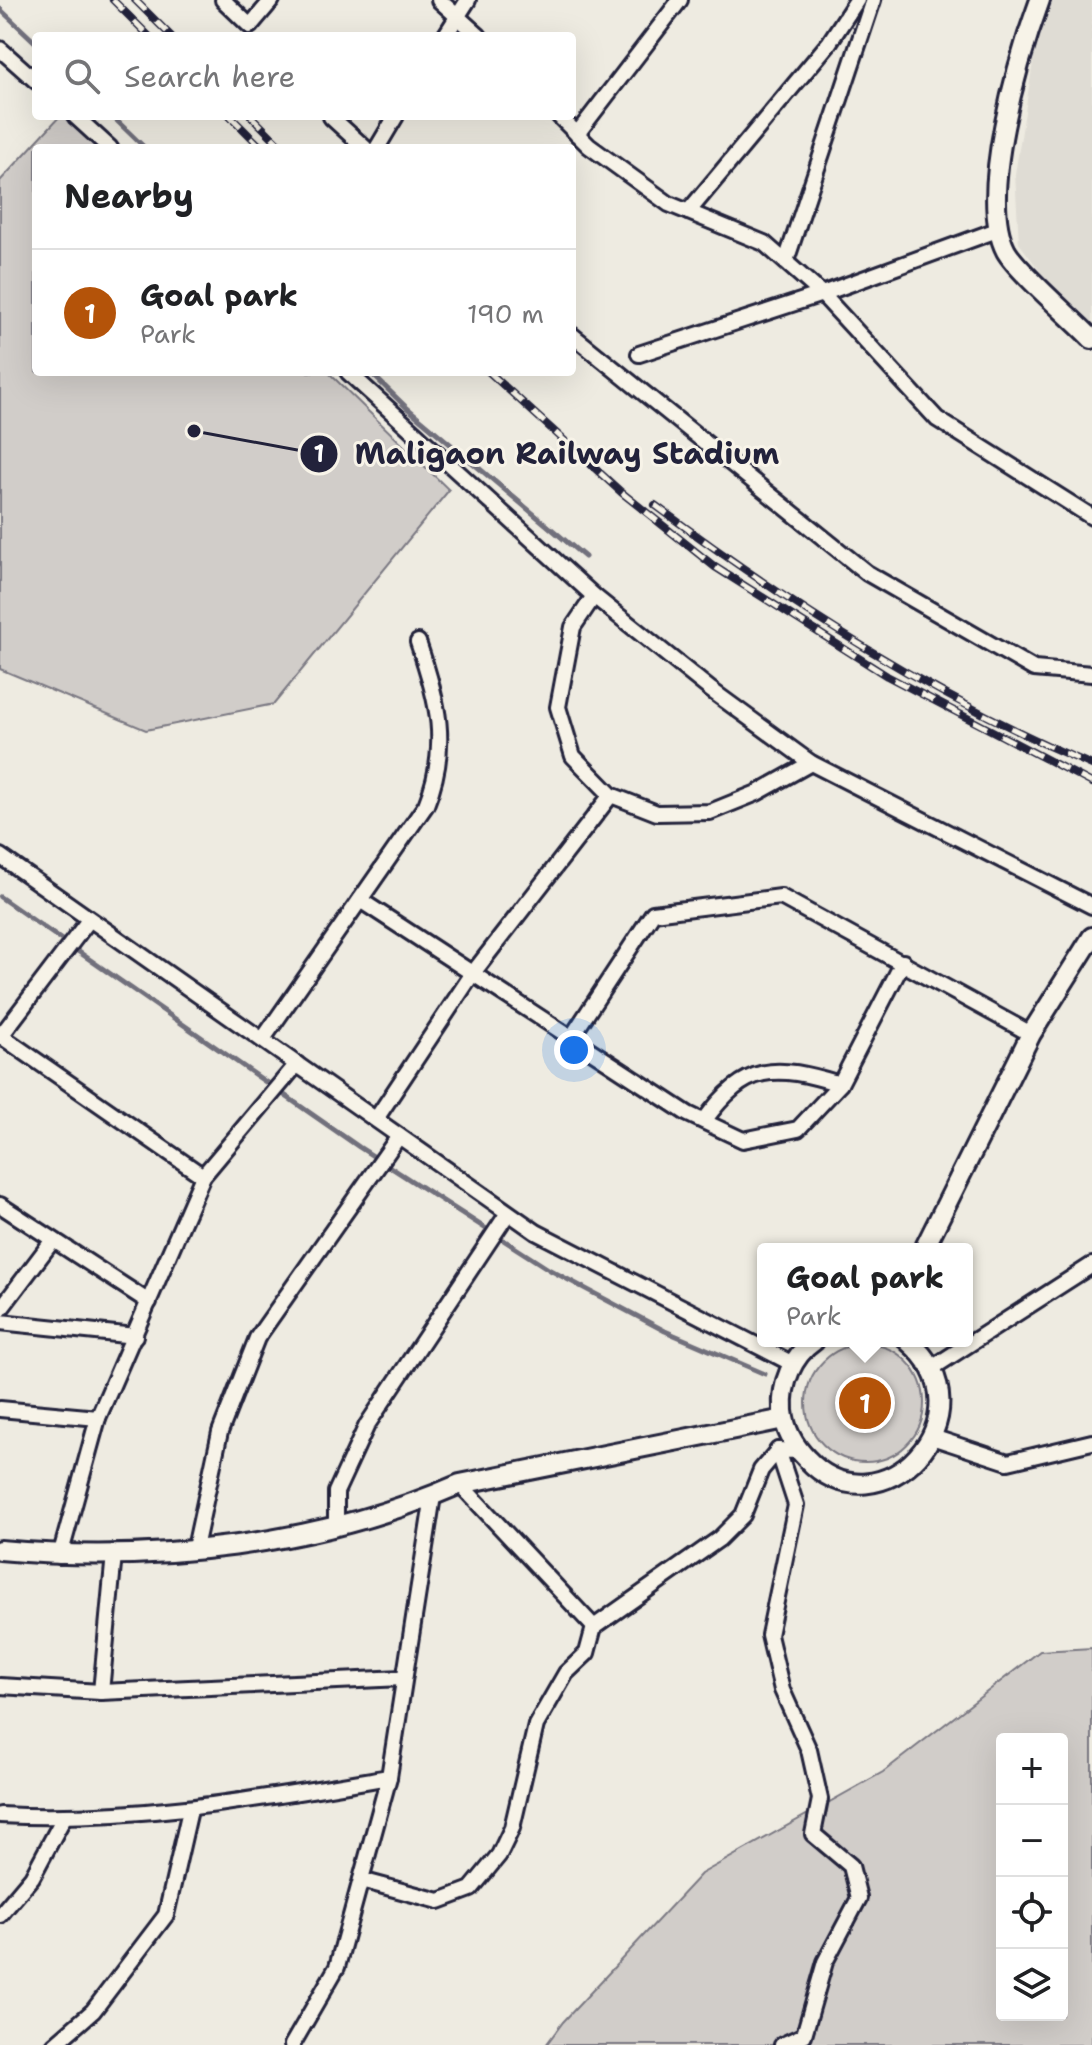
<!DOCTYPE html>
<meta charset="utf-8">
<style>
:root{--surface:#fff;--page:#f2f2f2;--text:#202124;--muted:#757577;--line:#e0e0e0;--accent:#b45309}
body{margin:0;font-family:"Shantell Sans",sans-serif;background:var(--page);color:var(--text)}
.controls{position:absolute;right:24px;bottom:24px;display:grid;overflow:hidden;border-radius:8px;box-shadow:0 8px 32px #0002}
.controls button{width:72px;height:72px;display:grid;place-items:center;padding:0;border:0;border-bottom:2px solid var(--line);background:var(--surface);color:var(--text);font:40px sans-serif}
.you{position:absolute;left:574px;top:1050px;width:28px;height:28px;margin:-20px;border:6px solid #fff;border-radius:50%;background:#1a73e8;box-shadow:0 0 0 12px #1a73e833}
.badge{display:grid;place-items:center;width:52px;height:52px;border-radius:50%;background:var(--accent);color:#fff;font-size:26px;font-weight:700}
.pin{position:absolute;translate:-50% -50%;border:4px solid #fff;box-shadow:0 2px 8px #0006}
.popup{position:absolute;left:757px;top:1243px;width:216px;height:104px;box-sizing:border-box;display:grid;place-content:center;border-radius:8px;background:var(--surface);filter:drop-shadow(0 2px 6px #0005);font-size:26px;white-space:nowrap;color:var(--muted)}
.popup b{font-size:30px;color:var(--text)}
.popup::after{content:'';position:absolute;left:50%;top:100%;margin-left:-16px;border:16px solid transparent;border-top-color:var(--surface)}
.list{margin:0;padding:0;list-style:none}
h2{display:flex;justify-content:space-between;align-items:center;height:104px;margin:0;padding:0 32px;font-size:34px}
h2 small{font-size:26px;font-weight:400;color:var(--muted)}
.list li{display:grid;grid-template-columns:52px 1fr auto;gap:24px;align-items:center;box-sizing:border-box;height:128px;padding:0 32px;border-top:2px solid var(--line)}
.list b{display:block;font-size:30px;white-space:nowrap}
.list p{margin:0;font-size:26px;white-space:nowrap;color:var(--muted)}
.list em{font-size:26px;font-style:normal;color:var(--muted)}
.icon{flex:none;width:44px;height:44px;fill:none;stroke:currentColor;stroke-width:2;stroke-linecap:round;stroke-linejoin:round}
.map{position:relative;flex:none;width:1092px;height:2045px;overflow:hidden}
.search{position:absolute;background:var(--surface);box-shadow:0 8px 32px #0002;left:32px;top:32px;width:544px;height:88px;display:flex;align-items:center;gap:20px;box-sizing:border-box;padding:0 28px;border-radius:8px;color:var(--muted);font-size:30px}
.panel{position:absolute;background:var(--surface);box-shadow:0 8px 32px #0002;left:32px;top:144px;width:544px;height:232px;border-radius:8px}
.map>svg:first-child{display:block}
.built{fill:#dfdcd4}
.green{fill:#d1cdc9;stroke:#7a7882;stroke-width:2;fill-rule:evenodd}
.lines{fill:none;stroke-linecap:round;stroke-linejoin:round}
.stream{stroke:#716f7b;stroke-width:5}
.minor-casing{stroke:#22223b;stroke-width:20}
.tertiary-casing{stroke:#22223b;stroke-width:24}
.minor{stroke:#f7f3e8;stroke-width:14}
.tertiary{stroke:#f7f3e8;stroke-width:18}
.rail-casing{stroke:#22223b;stroke-width:8}
.rail{stroke:#f7f3e8;stroke-width:5;stroke-dasharray:15;stroke-linecap:butt}
.leader{fill:none;stroke:#22223b;stroke-width:3}
.callout-dot{fill:#22223b;stroke:#f7f3e8;stroke-width:3}
.mark-label{font-size:24px;text-anchor:middle;font-weight:bold;fill:#fff}
.callout-label{font-size:30px;text-anchor:middle;font-weight:bold;fill:#22223b;stroke:#f7f3e8;stroke-width:6;stroke-linejoin:round;paint-order:stroke}
</style>
<div class="map">
<svg width="1092" height="2045" viewBox="0 0 1092 2045">
<rect width="100%" height="100%" fill="#eeebe1"/>
<filter id="ink" filterUnits="userSpaceOnUse"><feTurbulence type="fractalNoise" baseFrequency=".0125" numOctaves="2"/><feDisplacementMap in="SourceGraphic" scale="16" xChannelSelector="R" yChannelSelector="G"/><feConvolveMatrix kernelMatrix="1 2 1 2 8 2 1 2 1" color-interpolation-filters="sRGB"/></filter>
<g filter="url(#ink)">
<path class="built" d="M1051,0H1092V326L1067,307L1019,243L1015,174L1039,25Z"/>
<g class="green">
<path d="M60,116H67L100,148H36V372H328L449,490L274,704L146,730L0,669V181Z"/>
<circle cx="865" cy="1403" r="59"/>
<path d="M1092,1648V2045H546L563,2022L701,1874L883,1772L1040,1651ZM1002,1739H1062V2015H1002Z"/>
</g>
<g class="lines">
<g class="stream">
<path d="M0,9L36,43"/>
<path d="M112,116L145,148"/>
<path d="M370,372L406,407L585,557"/>
<path d="M0,897L359,1147L550,1270L665,1331L765,1374"/>
</g>
<g class="minor-casing">
<g id="minor">
<path d="M223,0L250,26L272,0"/>
<path d="M439,0L479,36"/>
<path d="M445,36L468,0"/>
<path d="M0,49L36,81"/>
<path d="M75,116L110,148"/>
<path d="M559,116L589,146L669,204L764,243L822,294L937,419L1092,517"/>
<path d="M331,117L365,148"/>
<path d="M577,134L680,0"/>
<path d="M377,148L396,116"/>
<path d="M688,212L829,43L857,0"/>
<path d="M786,261L873,0"/>
<path d="M572,335L867,573L1034,669L1092,674"/>
<path d="M639,354L822,294L997,230"/>
<path d="M348,372L594,596L711,690L811,763L1092,906"/>
<path d="M594,596L573,627L558,707L573,756L611,795L657,813L710,812L757,793L811,763"/>
<path d="M0,856L536,1232L793,1364"/>
<path d="M360,900L688,1114L743,1140L798,1129L840,1084L903,962"/>
<path d="M1,1036L203,1176"/>
<path d="M0,1037L89,920"/>
<path d="M571,1038L653,913L781,897L1031,1034"/>
<path d="M263,1039L426,805C450,746 438,700 418,642"/>
<path d="M376,1119L473,973L611,795"/>
<path d="M704,1121C746,1063 774,1064 840,1084"/>
<path d="M0,1205L149,1302"/>
<path d="M0,1310L53,1240"/>
<path d="M0,1322L135,1336"/>
<path d="M932,1368L1092,1265"/>
<path d="M0,1409L98,1418"/>
<path d="M932,1437L1008,1462L1092,1442"/>
<path d="M460,1484L594,1627"/>
<path d="M336,1525V1492L367,1425L508,1213"/>
<path d="M195,1548L220,1432L257,1338L399,1136"/>
<path d="M60,1556L98,1418L203,1176L297,1064"/>
<path d="M0,1686L101,1692L403,1678"/>
<path d="M101,1692L114,1554"/>
<path d="M389,1777L433,1496"/>
<path d="M0,1815C132,1822 259,1799 389,1777L337,1967L292,2045"/>
<path d="M361,1880L439,1901L471,1889L499,1855L512,1828L536,1725L566,1673L587,1653L594,1627L719,1539L743,1515L761,1470L778,1450"/>
<path d="M0,1915L32,1877L63,1819"/>
<path d="M54,2045L93,2011L166,1915L190,1810"/>
<path d="M782,2045L804,2035L825,1962L859,1898L851,1866L813,1834L820,1799L809,1750L782,1690L769,1635L796,1505L778,1450L798,1451"/>
</g>
</g>
<g class="tertiary-casing">
<g id="tertiary">
<path d="M1040,0C1019,57 977,196 1006,251C1018,272 1072,318 1092,339"/>
<path d="M924,1249L1031,1034L1092,937"/>
<path d="M814,1341C792,1356 781,1384 783,1411C785,1430 794,1446 807,1459C879,1536 996,1415 908,1341"/>
<path d="M0,1550C153,1564 319,1546 460,1484L784,1419"/>
</g>
</g>
<use href="#minor" class="minor"/>
<use href="#tertiary" class="tertiary"/>
<g class="rail-casing">
<g id="rail">
<path d="M113,0L149,36"/>
<path d="M135,0L171,36"/>
<path d="M230,116L262,148"/>
<path d="M251,116L283,148"/>
<path d="M489,372L621,492L715,567L887,676L1092,783"/>
<path d="M655,505C791,606 936,699 1092,765"/>
</g>
</g>
<use href="#rail" class="rail"/>
</g>
</g>
<path class="leader" d="M194 431L319 454"/>
<g class="callout-dot">
<circle cx="194" cy="431" r="8"/>
<circle cx="319" cy="454" r="20"/>
</g>
<g class="mark-label">
<text x="319" y="462">1</text>
</g>
<g class="callout-label">
<text x="567" y="464">Maligaon Railway Stadium</text>
</g>
</svg>
<div class="controls">
<button>+</button>
<button>−</button>
<button><svg class="icon" aria-label="locate" viewBox="0 0 24 24"><circle cx="12" cy="12" r="6"/><path d="M12 2v4M12 18v4M2 12h4M18 12h4"/></svg></button>
<button><svg class="icon" aria-label="layers" viewBox="0 0 24 24"><path d="M12 4l9 5-9 5-9-5zM3 14l9 5 9-5"/></svg></button>
</div>
<div class="you"></div>
<div class="pin badge" style="left:865px;top:1403px">1</div>
<div class="popup"><b>Goal park</b>Park</div>
<div class="search"><svg class="icon" aria-label="search" viewBox="0 0 24 24"><circle cx="10" cy="10" r="6"/><path d="M15 15l6 6"/></svg>Search here</div>
<section class="panel">
<h2>Nearby<small></small></h2>
<ul class="list">
<li><span class="badge">1</span><div><b>Goal park</b><p>Park</p></div><em>190 m</em></li>
</ul>
</section>
</div>
